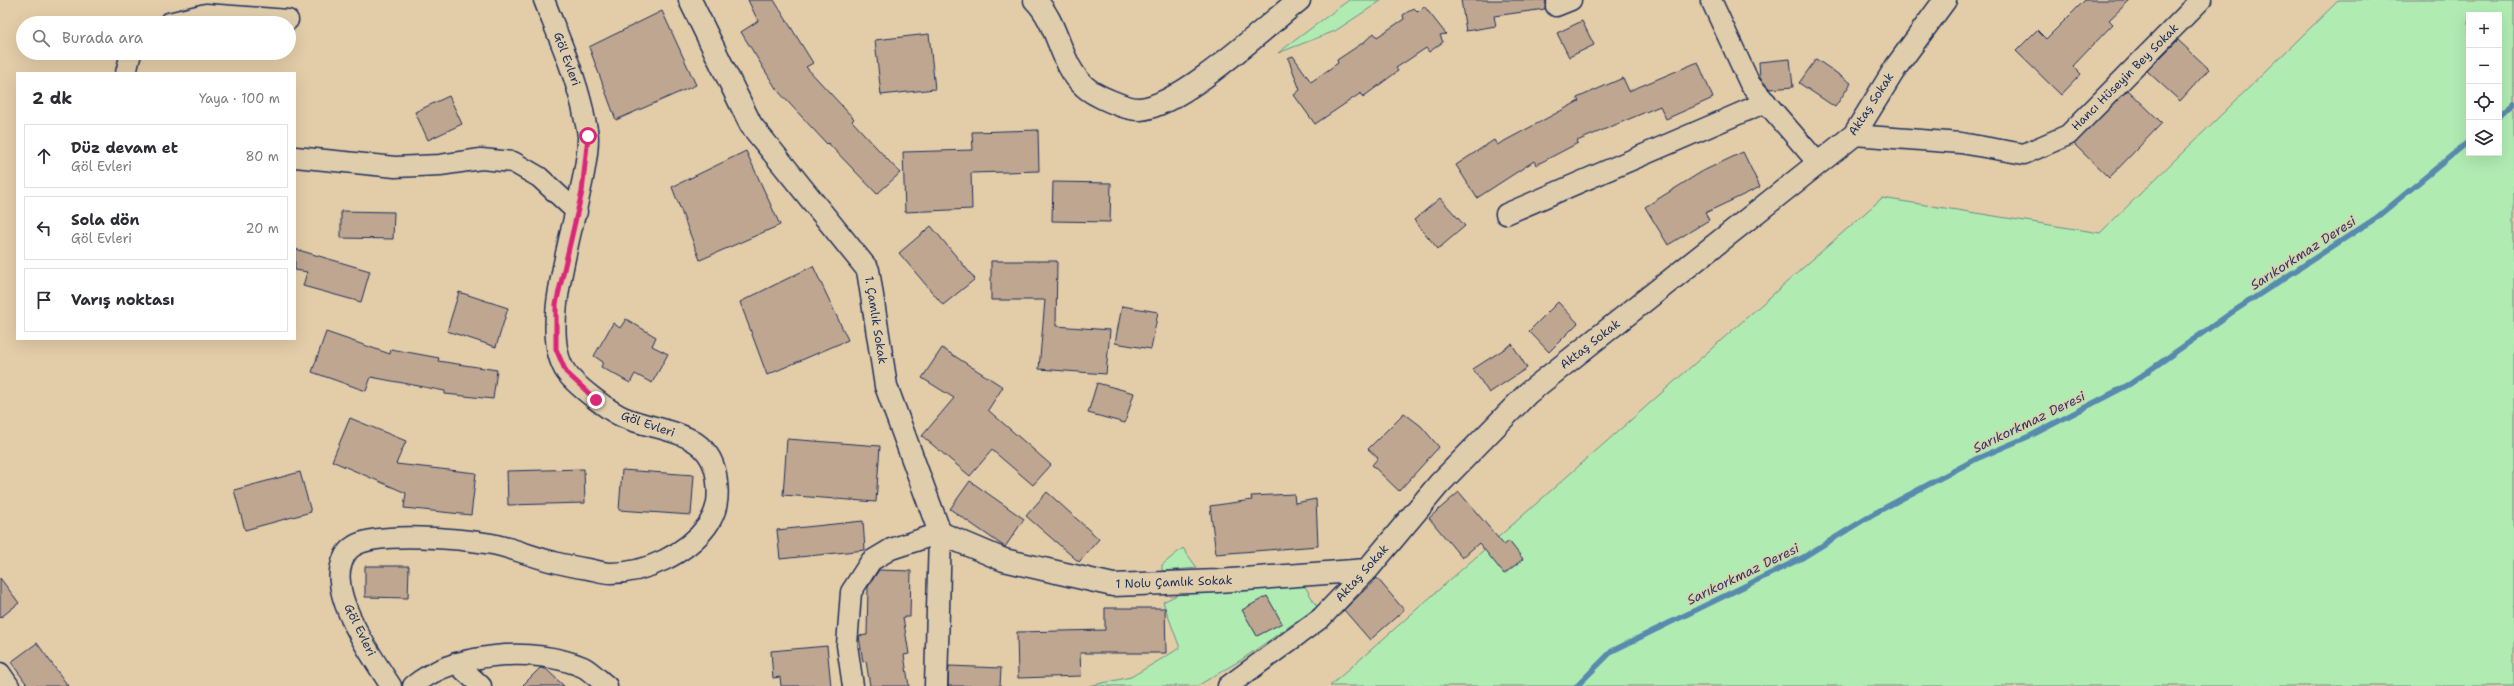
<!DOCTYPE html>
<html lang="tr">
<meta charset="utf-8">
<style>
:root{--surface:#fff;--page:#f2f2f3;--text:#2b2b33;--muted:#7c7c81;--line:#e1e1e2}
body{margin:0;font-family:"Shantell Sans",sans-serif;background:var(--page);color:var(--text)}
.controls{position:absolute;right:12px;top:12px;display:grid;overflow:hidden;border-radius:0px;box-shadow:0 4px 16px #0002}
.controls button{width:36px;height:36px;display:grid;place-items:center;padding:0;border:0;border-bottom:1px solid var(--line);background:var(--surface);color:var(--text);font:20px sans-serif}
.stop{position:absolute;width:12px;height:12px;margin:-9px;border:3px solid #db2777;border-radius:50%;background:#fff}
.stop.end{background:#db2777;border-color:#fff;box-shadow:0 1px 4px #0008}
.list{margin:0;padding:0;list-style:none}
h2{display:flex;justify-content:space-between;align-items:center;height:52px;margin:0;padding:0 16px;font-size:17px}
h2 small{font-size:13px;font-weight:400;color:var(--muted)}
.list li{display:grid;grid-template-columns:26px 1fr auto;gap:12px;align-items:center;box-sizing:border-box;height:64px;margin:0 8px 8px;padding:0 8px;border:1px solid var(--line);border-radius:0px}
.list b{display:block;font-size:15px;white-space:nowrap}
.list p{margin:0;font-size:13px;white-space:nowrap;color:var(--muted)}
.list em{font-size:13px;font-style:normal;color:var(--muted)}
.icon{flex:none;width:22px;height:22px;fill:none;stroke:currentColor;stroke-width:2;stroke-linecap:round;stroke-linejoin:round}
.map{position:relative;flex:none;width:2514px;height:686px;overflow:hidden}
.search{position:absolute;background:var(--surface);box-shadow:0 4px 16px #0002;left:16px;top:16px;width:280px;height:44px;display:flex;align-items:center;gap:10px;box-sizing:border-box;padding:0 14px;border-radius:22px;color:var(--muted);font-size:15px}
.panel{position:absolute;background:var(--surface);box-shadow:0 4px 16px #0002;left:16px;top:72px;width:280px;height:268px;border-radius:0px}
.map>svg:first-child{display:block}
.green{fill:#b0ecb2;stroke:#668e88;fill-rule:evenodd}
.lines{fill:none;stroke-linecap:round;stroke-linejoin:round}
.stream{stroke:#598aae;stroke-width:5.5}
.building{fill:#bfa690;stroke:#1b2f5e}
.street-casing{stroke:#1b2f5e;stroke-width:23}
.secondary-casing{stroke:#1b2f5e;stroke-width:25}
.street{stroke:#e0cdab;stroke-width:20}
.secondary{stroke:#e0cdab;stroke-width:22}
.route{stroke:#db2777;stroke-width:5}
.labels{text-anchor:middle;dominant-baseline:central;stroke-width:3;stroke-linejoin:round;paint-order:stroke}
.street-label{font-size:12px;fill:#1b2f5e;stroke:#e0cdab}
.water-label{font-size:13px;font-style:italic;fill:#253e6b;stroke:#e0cdab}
</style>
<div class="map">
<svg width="2514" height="686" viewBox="0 0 2514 686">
<rect width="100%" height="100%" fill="#e3cca8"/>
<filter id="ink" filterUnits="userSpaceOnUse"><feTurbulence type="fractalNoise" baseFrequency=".025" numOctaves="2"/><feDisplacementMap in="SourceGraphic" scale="8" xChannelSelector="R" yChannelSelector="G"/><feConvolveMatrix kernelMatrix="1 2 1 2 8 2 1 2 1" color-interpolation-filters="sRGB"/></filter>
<g filter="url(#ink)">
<g class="green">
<path d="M1349,0H1382L1335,31L1278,53Z"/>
<path d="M2339,0H2514V686H1330L1882,198L2100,233ZM2469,15H2499V153H2469Z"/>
<path d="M1183,548L1197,568L1162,571V565Z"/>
<path d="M1303,583L1317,607L1241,660L1197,686H1089L1131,677L1180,648L1163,602L1183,592Z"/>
</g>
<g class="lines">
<g class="stream">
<path d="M2499,115L2514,103"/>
<path d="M1577,686L1612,651L1802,558L1875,513L1976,459L2032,435L2130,384L2231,313L2376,218L2469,141"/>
</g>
</g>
<g class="building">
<path d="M748,0H774L813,63L806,67L854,119L852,121L900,173L877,194L828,143L827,144L777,90L741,32L758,21Z"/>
<path d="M1461,0H1546L1545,9L1494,16L1496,26L1466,31Z"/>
<path d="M2085,0H2130L2109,20L2113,24L2073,66L2081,74L2061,95L2016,51L2037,30L2046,39Z"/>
<path d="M1424,6L1446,34L1440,35L1443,42L1429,52L1426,48L1396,68L1398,71L1363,97L1361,93L1315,124L1294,95L1300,90L1288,58L1293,56L1311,82L1338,63L1337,60L1364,42L1374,33L1377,37L1404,19L1403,15L1414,8L1418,12Z"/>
<path d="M662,11L696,85L616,120L589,47Z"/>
<path d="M1582,21L1594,45L1569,57L1557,33Z"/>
<path d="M929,34L935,89L881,95L875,40Z"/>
<path d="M2178,40L2209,69L2180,101L2147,71Z"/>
<path d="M1790,59L1793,87L1770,89L1760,78L1759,62Z"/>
<path d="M1816,59L1851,83L1835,107L1799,83Z"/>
<path d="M1698,62L1713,98L1666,119L1660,106L1577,141L1578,143L1536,165L1534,161L1477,198L1456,165L1494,140L1497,145L1579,101L1577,98L1623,78L1629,91Z"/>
<path d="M2128,90L2162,123L2109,178L2074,144Z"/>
<path d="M449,96L462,124L428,140L415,112Z"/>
<path d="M1038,130L1039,171L971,173L972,209L905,212L903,152L973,150L972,132Z"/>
<path d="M746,151L780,225L700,260L672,187Z"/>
<path d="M1743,152L1760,187L1705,213L1709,220L1668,245L1645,207L1703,171Z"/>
<path d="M1053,182L1111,183L1110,222L1052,221Z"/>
<path d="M1440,198L1465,226L1438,249L1414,220Z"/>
<path d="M341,211L394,212L393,239L341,238Z"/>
<path d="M931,226L975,279L943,305L899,253Z"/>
<path d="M295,249L370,271L361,302L303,286L307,272L295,270Z"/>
<path d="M991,261H1057L1056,326L1110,330L1106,374L1039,369L1045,300H991Z"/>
<path d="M813,266L848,340L767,375L740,302Z"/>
<path d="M459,292L508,308L496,347L447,331Z"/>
<path d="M1558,302L1578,323L1549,352L1529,331Z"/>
<path d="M1122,306L1158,312L1151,349L1115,343Z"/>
<path d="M626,319L656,337L652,346L668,354L652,383L635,374L630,383L601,367L603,362L594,356L613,323L620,328Z"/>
<path d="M326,332L390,354L391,349L439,358L438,361L497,370L493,399L445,394V391L371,377L366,391L312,372Z"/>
<path d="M1512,344L1527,368L1489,393L1473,369Z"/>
<path d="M942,348L1003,387L988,410L1051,465L1033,485L992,450L970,476L922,436L954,398L922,378Z"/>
<path d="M1097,383L1134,393L1125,423L1088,413Z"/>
<path d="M1404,413L1421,426L1439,447L1399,491L1372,465L1378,458L1368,449Z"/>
<path d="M350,418L406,441L396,464L476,473L471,515L404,508L406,493L332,461Z"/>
<path d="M787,439L880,446L876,502L783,495Z"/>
<path d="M584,469L585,503L508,505L507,471Z"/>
<path d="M622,470L694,475L691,515L619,510Z"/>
<path d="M300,472L311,512L245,530L234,490Z"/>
<path d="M970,481L1024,519L1005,547L950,509Z"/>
<path d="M1047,492L1099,539L1079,562L1026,516Z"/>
<path d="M1459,492L1504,545L1509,541L1523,559L1504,574L1479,543L1462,558L1429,518Z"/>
<path d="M1294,494L1295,503L1316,499L1318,546L1216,554L1210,506L1252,500L1251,496Z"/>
<path d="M863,521L865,550L780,559L777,530Z"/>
<path d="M365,566H409L408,598L365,597Z"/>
<path d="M879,570L911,571L910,617H903L909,654L904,655L909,686H870L866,661L863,662L859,636L867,635L868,587Z"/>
<path d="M0,578L19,603L0,618Z"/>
<path d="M1377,578L1404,610L1370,640L1344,610Z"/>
<path d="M1267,596L1282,623L1257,636L1242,610Z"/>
<path d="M1105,608H1165L1166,653H1080L1081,676L1018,678L1017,632L1105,630Z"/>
<path d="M37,643L68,686H28L11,662Z"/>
<path d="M827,646L831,686H781L780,677L773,678L771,651Z"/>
<path d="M949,666L1001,668L1000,686H948Z"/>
<path d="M540,668L546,669L564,686H522Z"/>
</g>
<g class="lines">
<g class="street-casing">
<g id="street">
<path d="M1711,0L1750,84L1818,163"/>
<path d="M1556,6L1571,0"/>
<path d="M169,23L206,14L288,20"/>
<path d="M126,73L131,53"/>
<path d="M1854,135L1961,143L2024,154L2068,135L2201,0"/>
<path d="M295,157L395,167L440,165L481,159L513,162L539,177L577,212"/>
<path d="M1506,214L1766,102"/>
<path d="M456,663L481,686"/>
<path d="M0,673L9,686"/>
<path d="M391,686C374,660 342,613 340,582C338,570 343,552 354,546C378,531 463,539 492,544C513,548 533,557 554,562C565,565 576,567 588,569C595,570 603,573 611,573C646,573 686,554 707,526C717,512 719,499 717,482C713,430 663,433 625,418C610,412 575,385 566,372C533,324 588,197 588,138C588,129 584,119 583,110C574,71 558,36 544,0"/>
<path d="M413,686C454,652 534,646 583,667C591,671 599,680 607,686"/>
<path d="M853,686L847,645L851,592L871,561L891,549L940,533"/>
<path d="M1228,686L1321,618L1367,570"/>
</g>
</g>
<g class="secondary-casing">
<g id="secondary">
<path d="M690,0L751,125L868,270L886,386L940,533L936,686"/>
<path d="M1035,0C1059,24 1059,63 1084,86C1093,95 1127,110 1140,109C1181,106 1264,28 1299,0"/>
<path d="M940,533L1004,560L1113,585L1218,581L1367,570L1439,484L1528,393L1854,135L1896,67L1945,0"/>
</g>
</g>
<use href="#street" class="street"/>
<use href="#secondary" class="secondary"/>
</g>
</g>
<g class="lines" filter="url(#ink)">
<path class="route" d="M588,136L582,192L556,304V349L566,372L596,400"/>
</g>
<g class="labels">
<g class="street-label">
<text transform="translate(567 59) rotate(70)">Göl Evleri</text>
<text transform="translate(2125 77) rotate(-45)">Hancı Hüseyin Bey Sokak</text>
<text transform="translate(1871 104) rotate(-57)">Aktaş Sokak</text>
<text transform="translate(876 320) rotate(81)">1. Çamlık Sokak</text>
<text transform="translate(1590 344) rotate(-38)">Aktaş Sokak</text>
<text transform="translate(648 424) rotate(19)">Göl Evleri</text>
<text transform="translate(1362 573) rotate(-48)">Aktaş Sokak</text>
<text transform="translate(1174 582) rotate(-2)">1 Nolu Çamlık Sokak</text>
<text transform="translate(360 630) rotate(64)">Göl Evleri</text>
</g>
<g class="water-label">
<text transform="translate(2303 253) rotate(-33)">Sarıkorkmaz Deresi</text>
<text transform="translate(2029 422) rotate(-26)">Sarıkorkmaz Deresi</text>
<text transform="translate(1743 574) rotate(-26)">Sarıkorkmaz Deresi</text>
</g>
</g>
</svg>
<div class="controls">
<button>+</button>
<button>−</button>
<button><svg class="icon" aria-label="locate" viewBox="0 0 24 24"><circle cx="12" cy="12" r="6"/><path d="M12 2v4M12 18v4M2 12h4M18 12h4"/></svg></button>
<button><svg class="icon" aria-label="layers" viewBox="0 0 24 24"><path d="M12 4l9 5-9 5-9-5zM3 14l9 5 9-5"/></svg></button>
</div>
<div class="stop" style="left:588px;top:136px"></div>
<div class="stop end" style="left:596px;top:400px"></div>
<div class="search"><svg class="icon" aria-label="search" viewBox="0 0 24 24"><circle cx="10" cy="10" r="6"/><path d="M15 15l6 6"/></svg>Burada ara</div>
<section class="panel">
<h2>2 dk<small>Yaya · 100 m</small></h2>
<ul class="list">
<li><svg class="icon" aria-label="ahead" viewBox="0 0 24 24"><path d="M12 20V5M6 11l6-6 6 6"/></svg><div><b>Düz devam et</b><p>Göl Evleri</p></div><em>80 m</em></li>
<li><svg class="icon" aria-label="left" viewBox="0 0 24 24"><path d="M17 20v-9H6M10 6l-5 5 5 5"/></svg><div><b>Sola dön</b><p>Göl Evleri</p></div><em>20 m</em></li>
<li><svg class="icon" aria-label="arrive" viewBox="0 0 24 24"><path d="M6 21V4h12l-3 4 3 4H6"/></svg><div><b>Varış noktası</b></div></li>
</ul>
</section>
</div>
